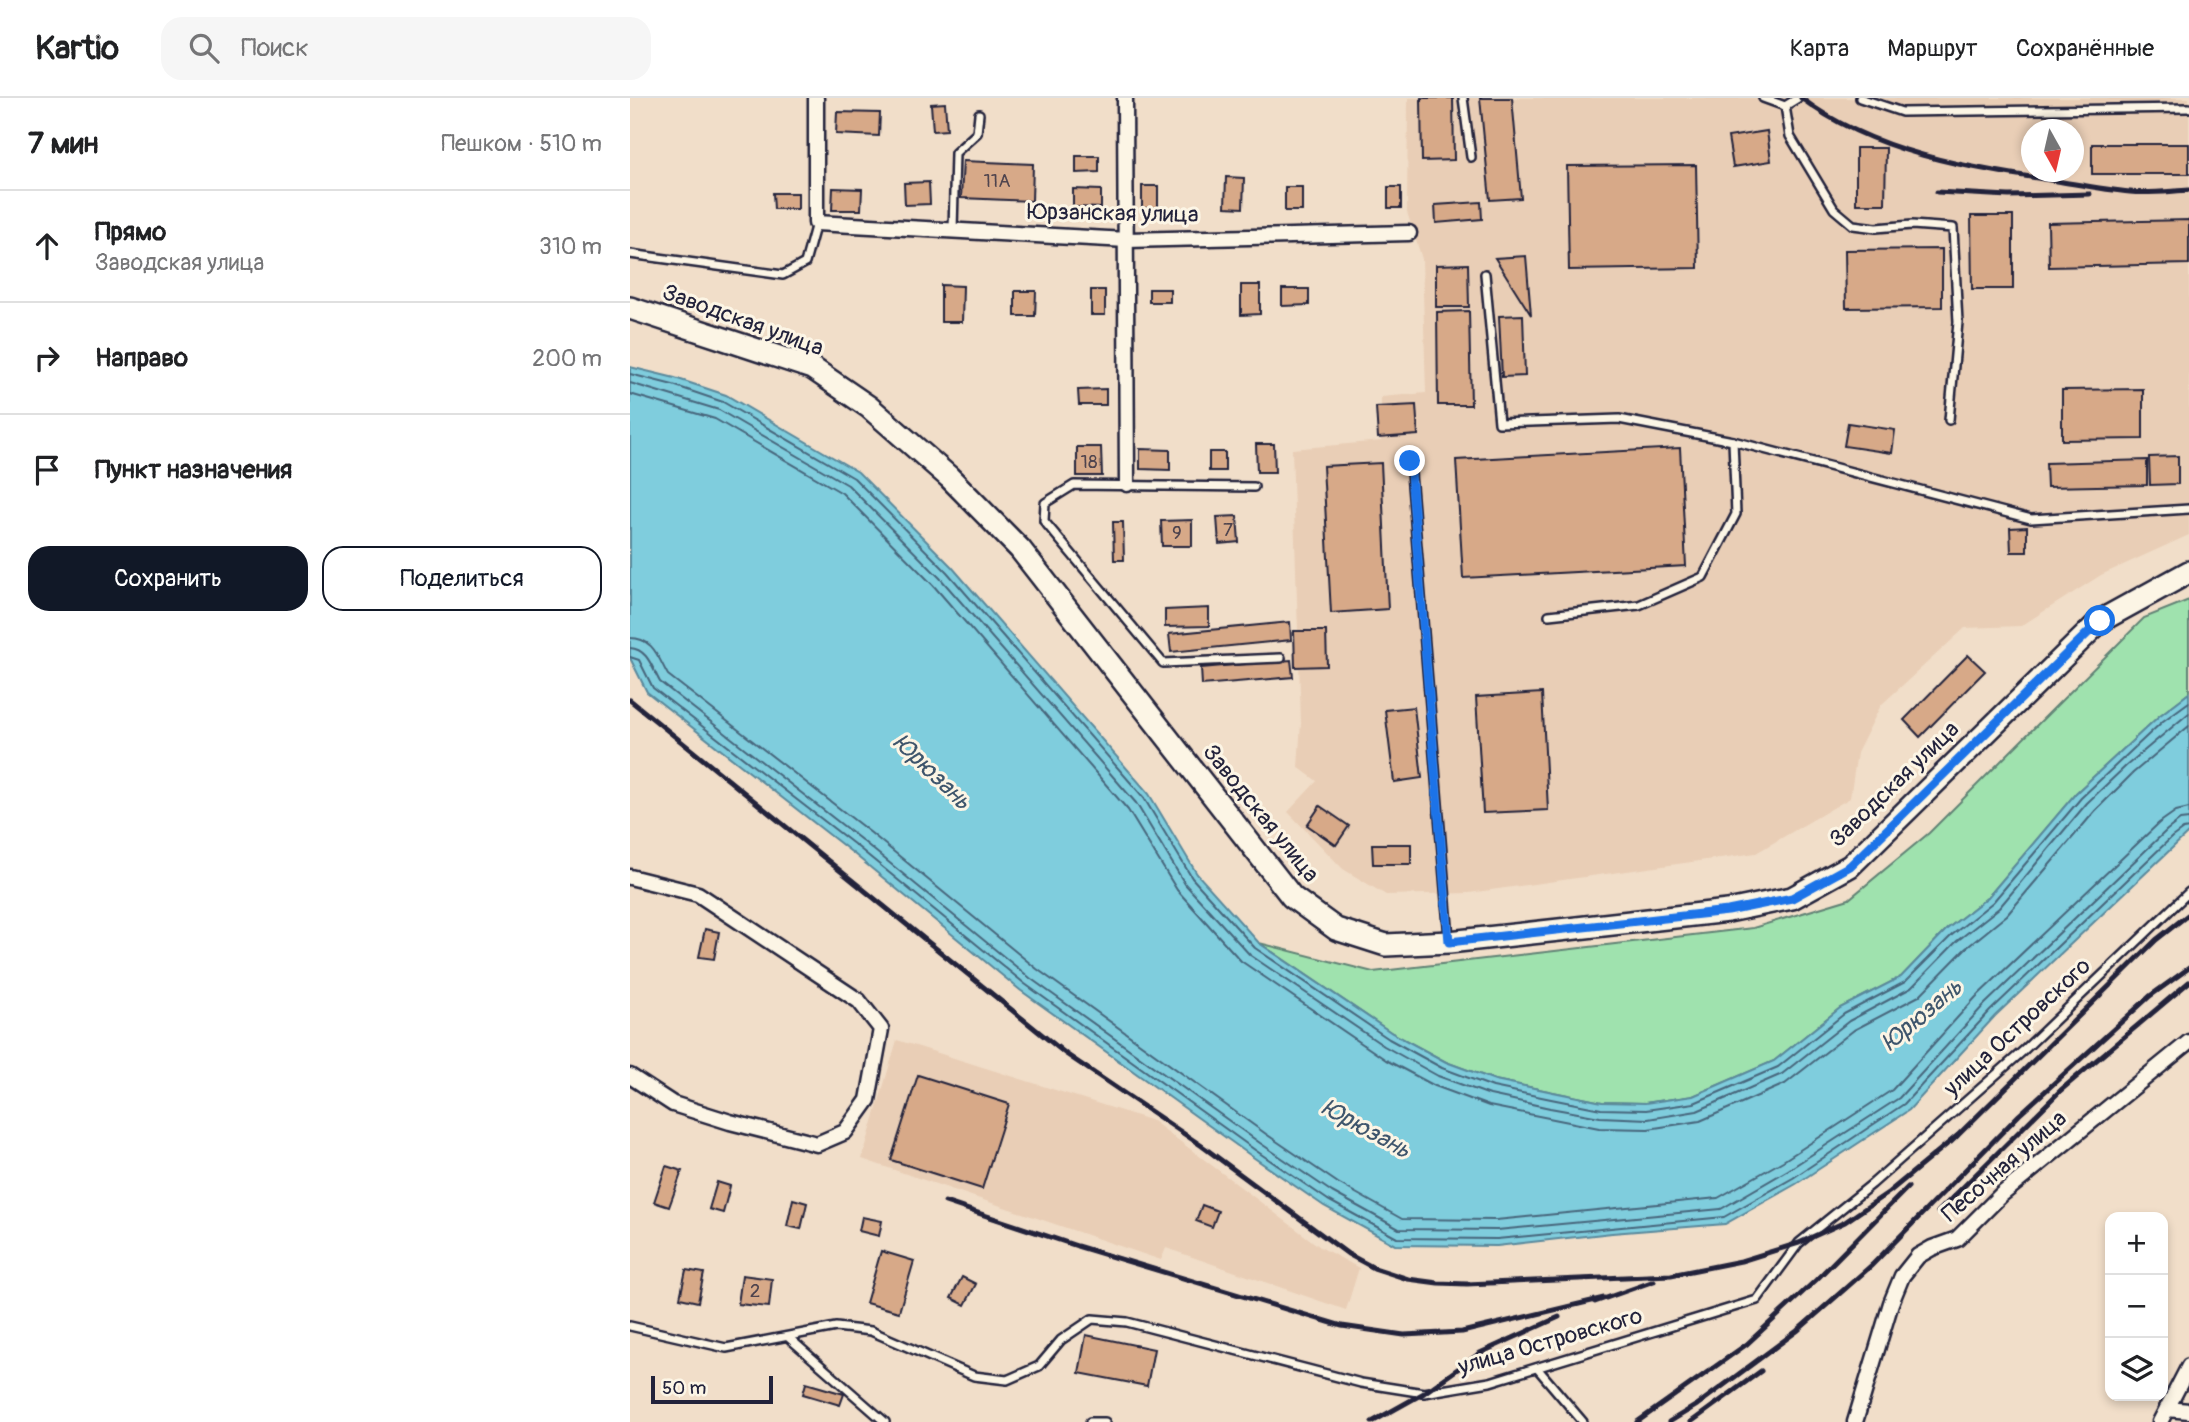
<!DOCTYPE html>
<html lang="ru">
<meta charset="utf-8">
<style>
:root{--surface:#fff;--page:#f6f6f6;--text:#202124;--muted:#757577;--line:#e0e0e0;--accent:#111827}
body{margin:0;font-family:Pangolin,sans-serif;background:var(--page);color:var(--text)}
.controls{position:absolute;right:21px;bottom:21px;display:grid;overflow:hidden;border-radius:14px;box-shadow:0 4px 10px #0003}
.controls button{width:63px;height:63px;display:grid;place-items:center;padding:0;border:0;border-bottom:2px solid var(--line);background:var(--surface);color:var(--text);font:35px sans-serif}
.compass{position:absolute;left:1391px;top:21px;width:63px;height:63px;border-radius:50%;background:var(--surface);box-shadow:0 4px 10px #0003;rotate:172deg}
.scale{position:absolute;left:21px;bottom:18px;width:122px;box-sizing:border-box;padding-left:7px;border:4px solid #22223b;border-top:0;font-size:19px;line-height:24px;white-space:nowrap;color:#22223b;-webkit-text-stroke:5px #fcf5e5;paint-order:stroke}
.stop{position:absolute;width:21px;height:21px;margin:-16px;border:5px solid #1a73e8;border-radius:50%;background:#fff}
.stop.end{background:#1a73e8;border-color:#fff;box-shadow:0 2px 7px #0008}
.list{margin:0;padding:0;list-style:none}
h2{display:flex;justify-content:space-between;align-items:center;height:91px;margin:0;padding:0 28px;font-size:30px}
h2 small{font-size:23px;font-weight:400;color:var(--muted)}
.list li{display:grid;grid-template-columns:46px 1fr auto;gap:21px;align-items:center;box-sizing:border-box;height:112px;padding:0 28px;border-top:2px solid var(--line)}
.list b{display:block;font-size:26px;white-space:nowrap}
.list p{margin:0;font-size:23px;white-space:nowrap;color:var(--muted)}
.list em{font-size:23px;font-style:normal;color:var(--muted)}
.actions{display:flex;gap:14px;padding:21px 28px}
.actions a{flex:1;padding:16px 0;border:2px solid var(--accent);border-radius:21px;text-align:center;font-size:24px;color:var(--accent)}
.actions .main{background:var(--accent);color:#fff}
.icon{flex:none;width:38px;height:38px;fill:none;stroke:currentColor;stroke-width:2;stroke-linecap:round;stroke-linejoin:round}
.map{position:relative;flex:none;width:1559px;height:1324px;overflow:hidden}
header{display:flex;align-items:center;gap:42px;box-sizing:border-box;height:98px;padding:0 35px;background:var(--surface);border-bottom:2px solid var(--line)}
header strong{font-size:33px}
nav{display:flex;gap:38px;margin-inline-start:auto;font-size:24px}
.search{width:490px;height:63px;background:var(--page);display:flex;align-items:center;gap:18px;box-sizing:border-box;padding:0 24px;border-radius:21px;color:var(--muted);font-size:26px}
main{display:flex}
aside{flex:1;background:var(--surface)}
.map>svg:first-child{display:block}
.built{fill:#e9ceb6;fill-rule:evenodd}
.green{fill:#9fe2ae;stroke:#608274;stroke-width:2}
.water{fill:#7fcddd;stroke:#5a899c;stroke-width:2}
.lines{fill:none;stroke-linecap:round;stroke-linejoin:round}
.shore{stroke:#47667c;stroke-width:2}
.building{fill:#d7a988;stroke:#22223b;stroke-width:2}
.lane-casing{stroke:#22223b;stroke-width:12}
.street-casing{stroke:#22223b;stroke-width:19}
.secondary-casing{stroke:#22223b;stroke-width:26}
.lane{stroke:#fcf5e5;stroke-width:7}
.street{stroke:#fcf5e5;stroke-width:14}
.secondary{stroke:#fcf5e5;stroke-width:21}
.rail{stroke:#22223b;stroke-width:5}
.route{stroke:#1a73e8;stroke-width:9}
.labels{text-anchor:middle;dominant-baseline:central;stroke-width:6;stroke-linejoin:round;paint-order:stroke}
.number-label{font-size:19px;fill:#4f444e}
.street-label{font-size:23px;fill:#22223b;stroke:#fcf5e5}
.water-label{font-size:24px;font-style:italic;fill:#3e556c;stroke:#fcf5e5}
</style>
<header>
<strong>Kartio</strong>
<div class="search"><svg class="icon" aria-label="search" viewBox="0 0 24 24"><circle cx="10" cy="10" r="6"/><path d="M15 15l6 6"/></svg>Поиск</div>
<nav><a>Карта</a><a>Маршрут</a><a>Сохранённые</a></nav>
</header>
<main>
<aside>
<h2>7 мин<small>Пешком · 510 m</small></h2>
<ul class="list">
<li><svg class="icon" aria-label="ahead" viewBox="0 0 24 24"><path d="M12 20V5M6 11l6-6 6 6"/></svg><div><b>Прямо</b><p>Заводская улица</p></div><em>310 m</em></li>
<li><svg class="icon" aria-label="right" viewBox="0 0 24 24"><path d="M7 20v-9h11M14 6l5 5-5 5"/></svg><div><b>Направо</b></div><em>200 m</em></li>
<li><svg class="icon" aria-label="arrive" viewBox="0 0 24 24"><path d="M6 21V4h12l-3 4 3 4H6"/></svg><div><b>Пункт назначения</b></div></li>
</ul>
<div class="actions"><a class="main">Сохранить</a><a>Поделиться</a></div>
</aside>
<div class="map">
<svg width="1559" height="1324" viewBox="0 0 1559 1324">
<rect width="100%" height="100%" fill="#f1dec9"/>
<filter id="ink" filterUnits="userSpaceOnUse"><feTurbulence type="fractalNoise" baseFrequency=".0143" numOctaves="2"/><feDisplacementMap in="SourceGraphic" scale="14" xChannelSelector="R" yChannelSelector="G"/><feConvolveMatrix kernelMatrix="1 2 1 2 8 2 1 2 1" color-interpolation-filters="sRGB"/></filter>
<g filter="url(#ink)">
<g class="built">
<path d="M778,0H1559V437L1471,477L1391,528L1335,530L1251,607L1227,655L1220,700L1126,755L839,795L756,797L713,771L658,714L687,683L668,669L671,625L662,351L751,343V299L796,295L792,161L777,114ZM1402,32H1444V74H1402Z"/>
<path d="M267,942L523,1023L690,1149L729,1170L716,1212L536,1150L531,1162L232,1061Z"/>
</g>
<path class="green" d="M1559,502V595L1529,618L1446,695L1358,799L1317,831L1271,879L1210,910L1144,963L1063,998L1015,1005L972,1004L865,982L816,964L762,935L629,845L743,874L1123,830L1219,801L1299,735L1514,520Z"/>
<path class="water" d="M0,269L45,280L96,297L228,374L322,469L519,696L567,776L629,845L762,935L816,964L865,982L923,994L972,1004L1015,1005L1063,998L1144,963L1210,910L1271,879L1317,831L1358,799L1446,695L1529,618L1559,595V734L1365,918L1279,1012L1166,1086L1095,1126L982,1135L867,1148L765,1147L694,1108L620,1057L390,892L224,756L17,594L0,560Z"/>
<g class="lines">
<g class="shore">
<path d="M0,276L43,287L93,304L224,380L317,474L514,700L562,780L625,850L759,941L812,970L863,989L921,1001L971,1011L1016,1012L1064,1005L1148,969L1214,916L1275,884L1322,837L1363,804L1451,700L1533,623L1559,604"/>
<path d="M0,285L89,312L218,387L310,480L506,705L555,786L620,857L754,948L808,978L860,997L920,1010L970,1019L1018,1021L1067,1013L1152,976L1219,923L1281,890L1327,843L1369,810L1457,705L1496,668L1559,615"/>
<path d="M0,296L85,321L212,395L303,487L498,712L547,792L611,863L756,962L805,988L859,1008L969,1030L1018,1031L1070,1023L1155,986L1224,932L1289,898L1335,851L1377,817L1465,713L1503,675L1559,628"/>
<path d="M0,540C24,540 28,560 38,577L241,735L407,871L636,1036L708,1085L772,1121L866,1122L1088,1100L1153,1063L1262,992L1346,899L1529,725L1546,713L1559,710"/>
<path d="M0,550C18,551 22,570 30,584L234,744L400,880L630,1045L702,1094L769,1131L867,1132L1091,1111L1158,1072L1269,1000L1354,907L1537,732L1550,722L1559,721"/>
<path d="M0,559L9,562L23,590L229,750L395,886L625,1052L698,1102L767,1140L867,1141L1094,1119L1163,1080L1274,1006L1360,913L1542,739L1553,731L1559,730"/>
</g>
</g>
<g class="building">
<path d="M791,0H823L824,62L792,63Z"/>
<path d="M850,0H882L891,100L860,102Z"/>
<path d="M315,5L317,32L303,33L301,6Z"/>
<path d="M207,14L250,15L249,38L206,36Z"/>
<path d="M1137,33L1141,63L1103,69L1098,39Z"/>
<rect x="1462" y="46" width="97" height="30"/>
<path d="M1226,50H1256L1255,106H1226Z"/>
<path d="M446,58H469V74L446,75Z"/>
<path d="M333,63L403,66L402,103L331,100Z"/>
<path d="M1066,67L1068,170L939,172L937,68Z"/>
<path d="M596,79L614,80L613,110L595,109Z"/>
<path d="M299,84L300,106L275,107L274,85Z"/>
<rect x="512" y="88" width="16" height="22"/>
<rect x="655" y="89" width="17" height="24"/>
<rect x="758" y="89" width="13" height="21"/>
<path d="M203,90L232,91L231,112H202Z"/>
<path d="M443,91L471,92V110L443,109Z"/>
<path d="M143,95H168V111H144Z"/>
<path d="M851,104L852,121L806,125L805,107Z"/>
<path d="M1341,118H1383V191H1342Z"/>
<path d="M1559,122V166L1419,169L1418,125Z"/>
<path d="M1312,151V209L1216,210L1215,152Z"/>
<path d="M896,158L901,217L865,160Z"/>
<path d="M838,166L839,209H806V167Z"/>
<path d="M311,187L333,188L332,224H311Z"/>
<path d="M611,187H630V216L611,217Z"/>
<rect x="519" y="191" width="21" height="13"/>
<path d="M652,191H679V207L652,208Z"/>
<rect x="461" y="192" width="14" height="25"/>
<path d="M385,193H406L405,218H385Z"/>
<path d="M839,213L841,307H808L807,214Z"/>
<path d="M893,217L895,278L872,279L869,218Z"/>
<path d="M476,291V307H449L448,292Z"/>
<path d="M1513,291V341L1432,342V292Z"/>
<path d="M786,307L788,337L748,340L746,309Z"/>
<path d="M1218,325L1265,332L1262,355L1214,348Z"/>
<path d="M626,346H644L645,374H627Z"/>
<path d="M447,349H471L472,378H447Z"/>
<path d="M1050,350L1056,468L833,480L826,362Z"/>
<path d="M510,351L540,352V372L510,371Z"/>
<rect x="579" y="354" width="16" height="19"/>
<path d="M1548,358V386L1520,387L1519,359Z"/>
<path d="M1517,362V387L1417,389L1416,365Z"/>
<path d="M751,365L758,511L701,515L693,368Z"/>
<path d="M607,418L609,444L589,446L587,419Z"/>
<path d="M562,422V448H532L531,423Z"/>
<path d="M483,424H493L494,462H484Z"/>
<path d="M1397,429V454H1381L1380,430Z"/>
<path d="M579,510V528L535,529V512Z"/>
<path d="M660,524L661,542L541,554L539,536Z"/>
<path d="M664,533H696L697,568L665,569Z"/>
<path d="M1338,557L1355,573L1290,639L1274,622Z"/>
<path d="M661,562L663,579L572,587L571,570Z"/>
<path d="M912,595L918,712L853,715L846,599Z"/>
<path d="M784,609L792,680L764,684L755,612Z"/>
<path d="M690,708L719,728L706,747L677,727Z"/>
<path d="M742,746H781V766H743Z"/>
<path d="M75,831L89,834L84,861L69,859Z"/>
<path d="M288,977L379,1006L352,1091L261,1062Z"/>
<path d="M36,1068L52,1073L39,1109L24,1104Z"/>
<path d="M87,1084L100,1088L93,1115L79,1111Z"/>
<path d="M163,1101L177,1105L171,1131L157,1128Z"/>
<path d="M572,1107L588,1113L582,1129L566,1123Z"/>
<path d="M232,1119L252,1123L249,1138L229,1133Z"/>
<path d="M251,1153L284,1163L269,1214L236,1205Z"/>
<path d="M56,1172L74,1175L68,1204L50,1200Z"/>
<path d="M112,1177L142,1181L139,1209L108,1206Z"/>
<path d="M332,1179L346,1186L335,1207L321,1200Z"/>
<path d="M456,1237L524,1251L517,1288L449,1275Z"/>
<path d="M176,1285L214,1296L210,1307L173,1296Z"/>
</g>
<g class="lines">
<g class="lane-casing">
<g id="lane">
<path d="M833,0L841,59"/>
<path d="M1133,0L1155,8L1168,0"/>
<path d="M1230,0L1272,14L1559,10"/>
<path d="M1155,8L1160,38L1204,111L1223,127L1246,130L1282,127L1323,130L1328,224L1319,322"/>
<path d="M323,132L325,55L347,35L349,16"/>
<path d="M0,156L153,177L175,165L186,125"/>
<path d="M855,176L869,325L989,321L1103,343L1401,421L1559,411"/>
<path d="M780,363L819,840"/>
<path d="M624,389L444,387L415,405L414,423L533,565L651,560"/>
<path d="M919,517L1009,507L1073,479L1106,416L1103,343"/>
<path d="M0,1228L96,1250L206,1229L241,1233L344,1278L377,1282L409,1268L431,1242L462,1221L497,1224L731,1285L794,1295L860,1284L1127,1202L1169,1145L1242,1086L1393,953L1559,794"/>
<path d="M158,1239L255,1324"/>
<path d="M907,1270L953,1324"/>
<path d="M460,1324H475"/>
</g>
</g>
<g class="street-casing">
<g id="street">
<path d="M186,0V125L497,142L779,135"/>
<path d="M495,0L497,386"/>
<path d="M0,779L68,796L229,903L251,931L238,1002L215,1034L187,1046L100,1024L43,1006L0,978"/>
<path d="M1537,1311L1559,1313"/>
<path d="M1225,1324L1261,1205L1272,1178L1288,1158L1302,1150L1327,1141L1371,1097L1559,944"/>
<path d="M1530,1324L1559,1268"/>
</g>
</g>
<g class="secondary-casing">
<path id="secondary" d="M0,210L182,270L239,309L319,379L390,451L662,799L706,831L756,847L819,844L929,832L1098,813L1162,800L1220,768L1470,523L1559,474"/>
</g>
<use href="#lane" class="lane"/>
<use href="#street" class="street"/>
<use href="#secondary" class="secondary"/>
<g class="rail">
<path d="M1171,0C1243,55 1339,70 1427,83C1451,87 1476,92 1500,94C1519,96 1540,93 1559,92"/>
<path d="M1307,94L1379,98L1460,96"/>
<path d="M0,602L436,956L572,1048L718,1156L744,1170L778,1181L808,1185L837,1186L1041,1177L1111,1163L1169,1145L1215,1124L1259,1094L1327,1038"/>
<path d="M1321,1044L1526,842L1559,816"/>
<path d="M315,1104L447,1148L712,1228L774,1237L832,1234L974,1200"/>
<path d="M1308,1114L1431,992L1559,884"/>
<path d="M965,1204L1024,1183"/>
<path d="M742,1324L794,1295L850,1255L929,1219"/>
<path d="M1007,1324L1117,1246L1186,1182L1278,1089"/>
<path d="M1039,1324L1067,1307L1167,1233L1242,1167L1389,1017L1520,898L1559,870"/>
<path d="M1061,1324L1131,1273"/>
</g>
</g>
</g>
<g class="lines" filter="url(#ink)">
<path class="route" d="M780,363L819,844L1098,813L1162,800L1220,768L1470,523"/>
</g>
<g class="labels">
<g class="number-label">
<text x="367" y="83">11А</text>
<text x="459" y="364">18</text>
<text x="598" y="432">7</text>
<text x="547" y="435">9</text>
<text x="125" y="1193">2</text>
</g>
<g class="street-label">
<text transform="translate(483 115) rotate(1)">Юрзанская улица</text>
<text transform="translate(113 222) rotate(20)">Заводская улица</text>
<text transform="translate(1264 686) rotate(-44)">Заводская улица</text>
<text transform="translate(631 715) rotate(51)">Заводская улица</text>
<text transform="translate(1387 929) rotate(-43)">улица Островского</text>
<text transform="translate(1374 1068) rotate(-41)">Песочная улица</text>
<text transform="translate(920 1243) rotate(-16)">улица Островского</text>
</g>
<g class="water-label">
<text transform="translate(302 674) rotate(44)">Юрюзань</text>
<text transform="translate(1292 917) rotate(-40)">Юрюзань</text>
<text transform="translate(736 1031) rotate(29)">Юрюзань</text>
</g>
</g>
</svg>
<div class="controls">
<button>+</button>
<button>−</button>
<button><svg class="icon" aria-label="layers" viewBox="0 0 24 24"><path d="M12 4l9 5-9 5-9-5zM3 14l9 5 9-5"/></svg></button>
</div>
<svg class="compass" viewBox="-18 -18 36 36"><path d="M0-13l5 13h-10z" fill="#e53935"/><path d="M0 13l5-13h-10z" fill="#757577"/></svg>
<div class="scale">50 m</div>
<div class="stop" style="left:1470px;top:523px"></div>
<div class="stop end" style="left:780px;top:363px"></div>
</div>
</main>
